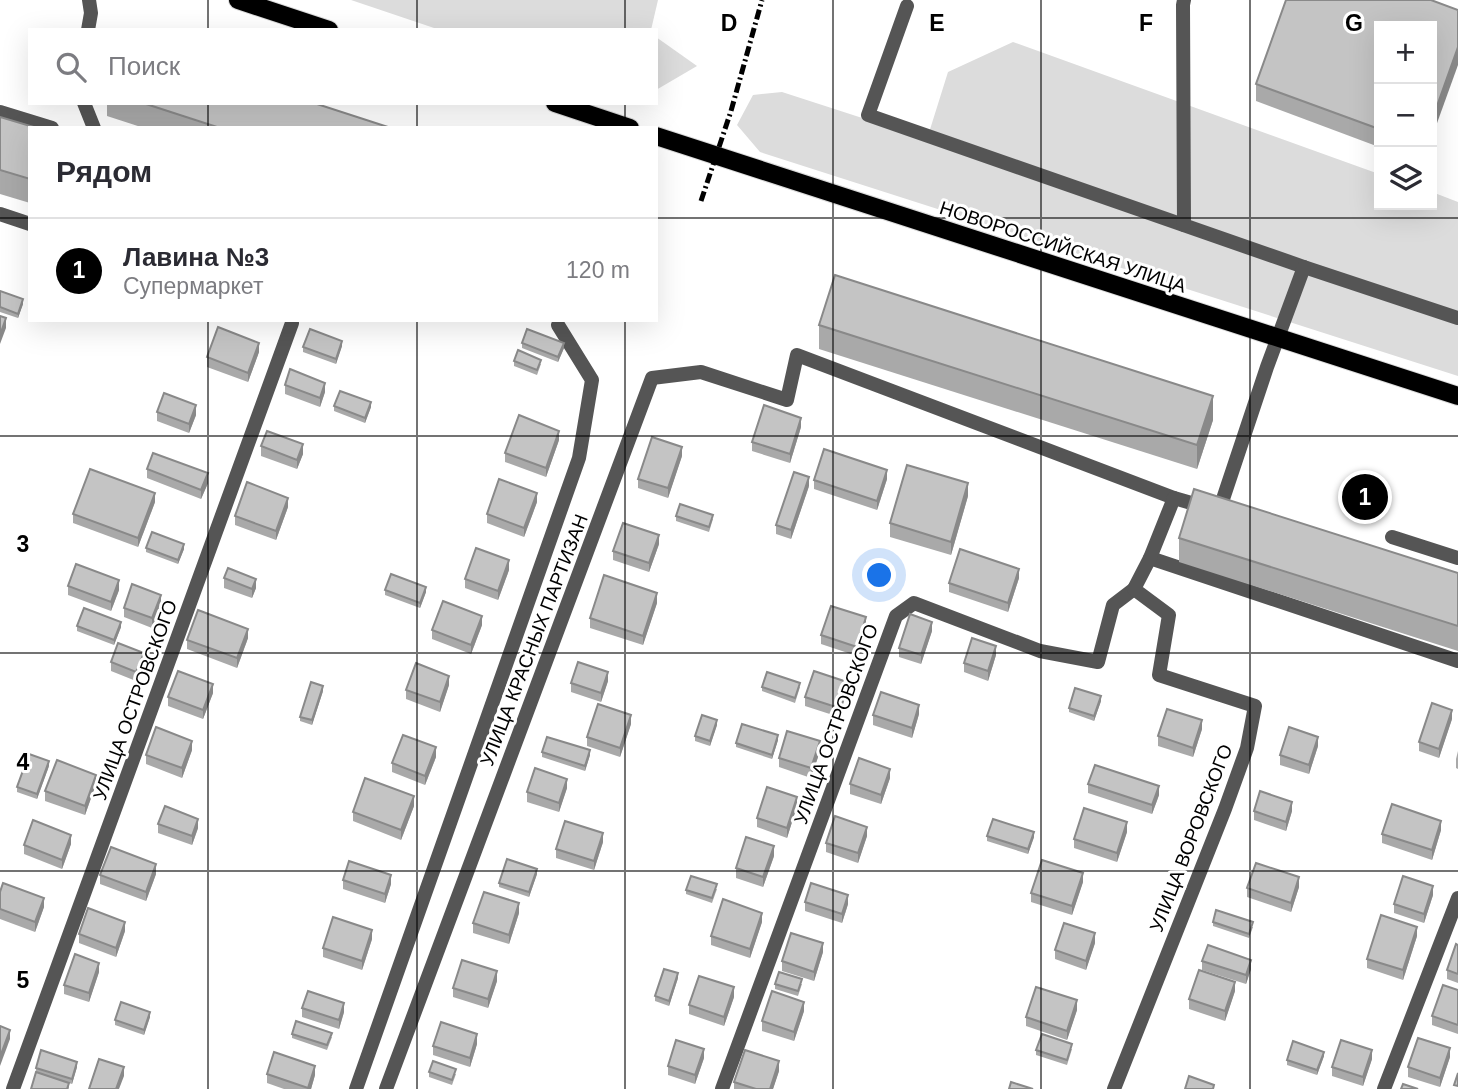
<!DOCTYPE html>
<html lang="ru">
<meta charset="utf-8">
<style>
:root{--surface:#fff;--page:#f7f7f7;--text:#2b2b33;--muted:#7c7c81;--line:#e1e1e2;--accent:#000}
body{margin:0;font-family:Arial,sans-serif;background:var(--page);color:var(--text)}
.controls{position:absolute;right:21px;top:21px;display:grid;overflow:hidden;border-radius:0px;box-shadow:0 7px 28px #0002}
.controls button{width:63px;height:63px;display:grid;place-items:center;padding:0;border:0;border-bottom:2px solid var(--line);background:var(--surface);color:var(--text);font:35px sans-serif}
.you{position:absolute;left:880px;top:576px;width:24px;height:24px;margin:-18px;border:5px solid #fff;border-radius:50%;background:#1a73e8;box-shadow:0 0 0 10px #1a73e833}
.badge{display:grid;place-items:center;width:46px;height:46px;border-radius:50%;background:var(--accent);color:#fff;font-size:23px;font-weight:700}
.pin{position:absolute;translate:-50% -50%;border:4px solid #fff;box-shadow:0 2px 7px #0006}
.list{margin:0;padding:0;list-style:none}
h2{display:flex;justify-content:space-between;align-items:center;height:91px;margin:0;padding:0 28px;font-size:30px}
h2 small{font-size:23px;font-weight:400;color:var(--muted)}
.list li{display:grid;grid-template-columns:46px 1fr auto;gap:21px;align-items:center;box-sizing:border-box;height:105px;padding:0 28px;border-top:2px solid var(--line)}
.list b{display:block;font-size:26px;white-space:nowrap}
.list p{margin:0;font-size:23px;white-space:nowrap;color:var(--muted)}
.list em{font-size:23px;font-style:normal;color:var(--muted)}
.icon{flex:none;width:38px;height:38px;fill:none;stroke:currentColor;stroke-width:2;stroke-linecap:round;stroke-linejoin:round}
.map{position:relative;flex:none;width:1458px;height:1089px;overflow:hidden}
.search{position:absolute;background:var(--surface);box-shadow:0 7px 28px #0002;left:28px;top:28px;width:630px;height:77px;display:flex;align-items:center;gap:18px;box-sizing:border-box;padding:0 24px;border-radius:0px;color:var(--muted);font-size:26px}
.panel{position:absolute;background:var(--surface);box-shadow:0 7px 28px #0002;left:28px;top:126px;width:630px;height:196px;border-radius:0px}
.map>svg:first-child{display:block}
.green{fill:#dcdcdc}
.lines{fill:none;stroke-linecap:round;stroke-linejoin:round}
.primary-casing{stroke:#dbdbdb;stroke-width:20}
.lane{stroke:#555;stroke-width:14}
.primary{stroke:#000;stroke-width:18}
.rail{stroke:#000;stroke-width:5;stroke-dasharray:10 3.5 2 3.5;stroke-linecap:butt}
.wall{fill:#a9a9a9}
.shaded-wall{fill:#898989}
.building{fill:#c4c4c4;stroke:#898989;stroke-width:2}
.grid{fill:none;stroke:#000;stroke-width:2;stroke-opacity:0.55}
.labels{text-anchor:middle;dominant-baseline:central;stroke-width:6;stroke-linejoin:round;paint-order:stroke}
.street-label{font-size:19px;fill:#000;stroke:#fff}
.grid-label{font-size:23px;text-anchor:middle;font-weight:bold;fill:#000;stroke:#fff;stroke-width:6;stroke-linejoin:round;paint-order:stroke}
</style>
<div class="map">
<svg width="1458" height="1089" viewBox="0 0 1458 1089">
<rect width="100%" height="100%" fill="#fff"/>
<g class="green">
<path d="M351,0H658L651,30H440Z"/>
<path d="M656,37L697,66L656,90Z"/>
<path d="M1013,42L1379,174V205H1432V192L1458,202V376L760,152L737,125L753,95L782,92L927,139L948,72Z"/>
</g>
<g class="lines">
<g class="primary-casing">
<g id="primary">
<path d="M238,0L329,30"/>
<path d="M555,103L630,128"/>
<path d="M656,136L1458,396"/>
</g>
</g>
<g class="lane">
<path d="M907,6L868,115L1304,267L1458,318"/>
<path d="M88,30L91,13L89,0"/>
<path d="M84,103L94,128"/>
<path d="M0,112L52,128"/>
<path d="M0,214L30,224"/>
<path d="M1184,225L1183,5L1184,0"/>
<path d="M1392,537L1458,558"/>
<path d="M1150,558L1458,661"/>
<path d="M13,1089L292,323"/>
<path d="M356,1089L579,458L592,380L558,325"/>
<path d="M386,1089L652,378L701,372L787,400L797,355L1174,498"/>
<path d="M722,1089L896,616L914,603L1040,651L1098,662L1113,605L1134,589"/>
<path d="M1114,1089L1225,809L1247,748L1255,706L1159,675L1169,615L1134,589L1150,558L1174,498L1219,511L1267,367L1304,267"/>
<path d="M1384,1089L1458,898"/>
</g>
<use href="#primary" class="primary"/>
<path class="rail" d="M701,201L731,111L762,0"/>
</g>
<g class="wall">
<path d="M1379,26V147L1256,101V84Z"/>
<path d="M107,103H314L391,128H144L107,116Z"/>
<path d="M0,117L30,128V203L0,194Z"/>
<path d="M0,291L23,304L18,318L0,312Z"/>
<path d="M819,325L1213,420L1197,469L819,349Z"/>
<path d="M522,343L564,348L558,362L522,348Z"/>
<path d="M342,346L336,364L303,352V347Z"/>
<path d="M259,352L248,382L207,367V357Z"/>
<path d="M514,361L541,364L537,375L514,366Z"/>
<path d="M285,385L325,392L320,407L285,394Z"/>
<path d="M334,406L371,407L365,423L334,411Z"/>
<path d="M157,412L196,415L189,433L157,421Z"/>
<path d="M801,427L790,463L752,451V442Z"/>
<path d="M559,440L546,477L505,462V453Z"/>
<path d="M261,446L303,454L297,469L261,456Z"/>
<path d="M682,456L668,498L638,488V479Z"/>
<path d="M147,469L208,483L201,499L147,478Z"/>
<path d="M887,479L877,510L814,489V480Z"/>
<path d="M809,486L791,539L776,534V525Z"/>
<path d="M968,496L951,555L890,537V523Z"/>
<path d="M155,502L138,547L73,523V514Z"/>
<path d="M537,502L524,537L487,523V514Z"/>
<path d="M288,507L276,540L235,525V516Z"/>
<path d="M676,516L713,519L709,532L676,521Z"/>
<path d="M1179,538L1458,573V651L1179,562Z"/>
<path d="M659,544L649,572L613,560V551Z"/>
<path d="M146,548L184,549L178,564L146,552Z"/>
<path d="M509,570L498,600L465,588V579Z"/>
<path d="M224,578L256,588L252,598L224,588Z"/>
<path d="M1019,578L1008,612L949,592V583Z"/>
<path d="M68,586L119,590L111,611L68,595Z"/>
<path d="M385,590L426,592L420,608L385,595Z"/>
<path d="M657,603L643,645L590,628V618Z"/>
<path d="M161,604L152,628L124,617V608Z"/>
<path d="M482,625L471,654L432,639V630Z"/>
<path d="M77,626L121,627L114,645L77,631Z"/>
<path d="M866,627L857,656L821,644V635Z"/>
<path d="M932,631L921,664L899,657V648Z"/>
<path d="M248,638L237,668L187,649V640Z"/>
<path d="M996,655L988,681L964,672V663Z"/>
<path d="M111,662H144L136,681L111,671Z"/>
<path d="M608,681L601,702L571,692V683Z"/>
<path d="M449,685L440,712L406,699V690Z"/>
<path d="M762,687H800L795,703L762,691Z"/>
<path d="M323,691L312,725L300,721V717Z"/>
<path d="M847,691L839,717L805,706V697Z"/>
<path d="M213,693L203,719L168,706V697Z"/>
<path d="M1101,701L1094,721L1069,712V708Z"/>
<path d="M919,714L912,738L873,725V715Z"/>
<path d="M1452,719L1439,758L1419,751V742Z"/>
<path d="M631,724L620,757L587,746V737Z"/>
<path d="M717,725L710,746L695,741V736Z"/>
<path d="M1202,729L1193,757L1158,746V736Z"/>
<path d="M778,740L772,759L736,747V743Z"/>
<path d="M1318,746L1309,774L1280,765V755Z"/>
<path d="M192,750L182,778L146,764V755Z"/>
<path d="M820,751L811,778L779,767V758Z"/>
<path d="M1458,751V769L1456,768V759Z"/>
<path d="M542,752L590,755L585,771L542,757Z"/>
<path d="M436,757L425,785L392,772V763Z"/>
<path d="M49,766L37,799L17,792V787Z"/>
<path d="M890,778L881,804L850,794V784Z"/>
<path d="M96,784L85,815L45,801V791Z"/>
<path d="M1088,784L1159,795L1152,814L1088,793Z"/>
<path d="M567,788L559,812L527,802V792Z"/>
<path d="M414,806L401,840L353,821V812Z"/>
<path d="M797,806L787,838L757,827V818Z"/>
<path d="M1254,811H1292L1286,831L1254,820Z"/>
<path d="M158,824L198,828L192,845L158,833Z"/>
<path d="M1441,830L1432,860L1382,843V834Z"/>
<path d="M1127,832L1117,862L1074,848V839Z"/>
<path d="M867,836L858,863L826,852V843Z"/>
<path d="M987,836L1034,837L1028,854L987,841Z"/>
<path d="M603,842L594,870L556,858V849Z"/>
<path d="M71,844L62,869L24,854V845Z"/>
<path d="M774,856L763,887L736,878V868Z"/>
<path d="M156,874L146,901L100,884V875Z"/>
<path d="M537,874L529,897L499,887V883Z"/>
<path d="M343,880L391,884L385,903L343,889Z"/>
<path d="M1083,882L1072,915L1031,902V893Z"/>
<path d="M1299,887L1291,912L1247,897V888Z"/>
<path d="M717,889L712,903L686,894V890Z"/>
<path d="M0,892L44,907L35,932L0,919Z"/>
<path d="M1433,895L1424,923L1394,913V904Z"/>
<path d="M805,902L848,904L842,923L805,911Z"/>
<path d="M519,913L509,944L473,933V923Z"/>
<path d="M762,922L750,958L711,945V936Z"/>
<path d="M1213,922L1253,927L1249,938L1213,926Z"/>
<path d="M125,931L116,957L79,943V934Z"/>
<path d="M1417,936L1403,980L1367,968V959Z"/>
<path d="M372,939L362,970L323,957V948Z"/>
<path d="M1095,943L1086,970L1055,959V950Z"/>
<path d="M1458,945V983L1447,979V970Z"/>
<path d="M823,952L814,981L782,971V961Z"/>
<path d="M1202,961L1251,969L1246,984L1202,970Z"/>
<path d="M99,972L89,1002L64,994V985Z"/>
<path d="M678,978L669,1006L655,1001V996Z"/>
<path d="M497,981L488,1008L453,997V988Z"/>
<path d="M775,984H802L798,996L775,989Z"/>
<path d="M1458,990V1034L1432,1025V1016Z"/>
<path d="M1235,991L1225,1021L1189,1009V999Z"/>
<path d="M734,997L724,1026L689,1014V1005Z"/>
<path d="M302,1008L344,1012L339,1029L302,1017Z"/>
<path d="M1077,1010L1067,1040L1026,1026V1017Z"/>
<path d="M804,1011L794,1041L762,1031V1021Z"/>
<path d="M150,1017L144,1035L115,1025V1020Z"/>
<path d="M292,1034L332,1037L327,1050L292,1038Z"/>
<path d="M477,1044L470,1067L433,1055V1046Z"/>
<path d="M1072,1049L1067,1065L1036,1055V1050Z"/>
<path d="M1324,1056L1317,1075L1287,1065V1060Z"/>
<path d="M1450,1057L1440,1087L1408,1077V1067Z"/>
<path d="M704,1058L695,1084L668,1075V1066Z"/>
<path d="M1372,1059L1363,1086L1332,1076V1067Z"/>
<path d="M77,1067L72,1084L69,1083V1089L36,1072V1068Z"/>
<path d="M779,1071L773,1089H734V1082Z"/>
<path d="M429,1072L456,1074L452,1085L429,1077Z"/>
<path d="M267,1074L315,1075L311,1089H284L267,1083Z"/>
</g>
<g class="shaded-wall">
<path d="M1458,47V65L1432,137V120Z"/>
<path d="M23,299V304L18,318V314Z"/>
<path d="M6,318V328L0,344V335Z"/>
<path d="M342,341V346L336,364V359Z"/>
<path d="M259,343V352L248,382V373Z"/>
<path d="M564,343V348L558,362V357Z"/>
<path d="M325,383V392L320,407V398Z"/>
<path d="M1213,396V420L1197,469V445Z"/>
<path d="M371,402V407L365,423V418Z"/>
<path d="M196,405V415L189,433V424Z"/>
<path d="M801,418V427L790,463V454Z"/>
<path d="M559,431V440L546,477V468Z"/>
<path d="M303,444V454L297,469V460Z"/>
<path d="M682,447V456L668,498V488Z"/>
<path d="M887,470V479L877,510V501Z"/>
<path d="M208,473V483L201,499V490Z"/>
<path d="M809,477V486L791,539V530Z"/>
<path d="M968,483V496L951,555V542Z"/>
<path d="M155,493V502L138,547V538Z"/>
<path d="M537,493V502L524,537V528Z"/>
<path d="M288,498V507L276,540V531Z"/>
<path d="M659,535V544L649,572V563Z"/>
<path d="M184,544V549L178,564V560Z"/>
<path d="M509,560V570L498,600V591Z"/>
<path d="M1019,569V578L1008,612V603Z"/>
<path d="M256,579V588L252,598V589Z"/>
<path d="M119,580V590L111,611V602Z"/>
<path d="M426,587V592L420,608V603Z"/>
<path d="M657,593V603L643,645V636Z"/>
<path d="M161,595V604L152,628V618Z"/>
<path d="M482,616V625L471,654V645Z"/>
<path d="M866,617V627L857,656V647Z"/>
<path d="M121,622V627L114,645V640Z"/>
<path d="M932,622V631L921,664V655Z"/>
<path d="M248,629V638L237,668V658Z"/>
<path d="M996,646V655L988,681V671Z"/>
<path d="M144,653V662L136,681V672Z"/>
<path d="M608,672V681L601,702V693Z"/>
<path d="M449,676V685L440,712V702Z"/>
<path d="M847,682V691L839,717V708Z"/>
<path d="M213,684V693L203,719V710Z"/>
<path d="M323,686V691L312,725V720Z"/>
<path d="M1101,696V701L1094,721V716Z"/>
<path d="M919,705V714L912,738V728Z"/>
<path d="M1452,710V719L1439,758V749Z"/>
<path d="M631,715V724L620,757V748Z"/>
<path d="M717,720V725L710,746V741Z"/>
<path d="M1202,720V729L1193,757V748Z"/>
<path d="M778,735V740L772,759V755Z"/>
<path d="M1318,737V746L1309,774V765Z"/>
<path d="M192,741V750L182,778V768Z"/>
<path d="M820,741V751L811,778V768Z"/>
<path d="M436,747V757L425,785V776Z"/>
<path d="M590,750V755L585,771V766Z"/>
<path d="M49,761V766L37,799V794Z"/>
<path d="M890,769V778L881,804V795Z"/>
<path d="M96,775V784L85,815V806Z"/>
<path d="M567,779V788L559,812V803Z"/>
<path d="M1159,786V795L1152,814V805Z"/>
<path d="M414,796V806L401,840V830Z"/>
<path d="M797,797V806L787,838V828Z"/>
<path d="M1292,802V811L1286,831V822Z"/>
<path d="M198,819V828L192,845V836Z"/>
<path d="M1441,821V830L1432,860V850Z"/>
<path d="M1127,822V832L1117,862V853Z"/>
<path d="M867,827V836L858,863V853Z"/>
<path d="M1034,832V837L1028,854V849Z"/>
<path d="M603,833V842L594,870V861Z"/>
<path d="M71,835V844L62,869V860Z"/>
<path d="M774,846V856L763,887V877Z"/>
<path d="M156,864V874L146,901V892Z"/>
<path d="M537,869V874L529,897V892Z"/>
<path d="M1083,873V882L1072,915V906Z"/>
<path d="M391,875V884L385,903V894Z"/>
<path d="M1299,877V887L1291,912V903Z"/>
<path d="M1433,886V895L1424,923V914Z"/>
<path d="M848,895V904L842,923V914Z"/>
<path d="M44,898V907L35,932V922Z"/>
<path d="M519,903V913L509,944V935Z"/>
<path d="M762,913V922L750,958V949Z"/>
<path d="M125,922V931L116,957V948Z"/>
<path d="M1417,927V936L1403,980V970Z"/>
<path d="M372,930V939L362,970V961Z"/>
<path d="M1095,933V943L1086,970V961Z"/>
<path d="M823,943V952L814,981V972Z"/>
<path d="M1251,960V969L1246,984V975Z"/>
<path d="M99,963V972L89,1002V993Z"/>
<path d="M497,971V981L488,1008V999Z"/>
<path d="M678,973V978L669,1006V1001Z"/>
<path d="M1235,982V991L1225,1021V1011Z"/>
<path d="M734,987V997L724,1026V1017Z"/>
<path d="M1077,1000V1010L1067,1040V1031Z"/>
<path d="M804,1002V1011L794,1041V1032Z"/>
<path d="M344,1003V1012L339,1029V1020Z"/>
<path d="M150,1012V1017L144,1035V1030Z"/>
<path d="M10,1030V1039L0,1066V1057Z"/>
<path d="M477,1034V1044L470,1067V1058Z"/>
<path d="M1450,1048V1057L1440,1087V1078Z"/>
<path d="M704,1049V1058L695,1084V1075Z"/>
<path d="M1372,1050V1059L1363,1086V1077Z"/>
<path d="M1324,1052V1056L1317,1075V1070Z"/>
<path d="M779,1061V1071L773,1089H770Z"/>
<path d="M77,1062V1067L72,1084V1079Z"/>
<path d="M315,1066V1075L311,1089H308Z"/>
<path d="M124,1067V1076L119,1089H116Z"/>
</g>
<g class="building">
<path d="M1286,0H1431L1458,10V47L1432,120V26H1379V129L1256,84Z"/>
<path d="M143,103H314L391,128H220Z"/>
<path d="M0,117L37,128H30V179L0,170Z"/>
<path d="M835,275L1213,396L1197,445L819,325Z"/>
<path d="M0,291L23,299L18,314L0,307Z"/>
<path d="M0,316L6,318L0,335Z"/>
<path d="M218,327L259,343L248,373L207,357Z"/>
<path d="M310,329L342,341L336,359L303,347Z"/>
<path d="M527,329L564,343L558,357L522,343Z"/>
<path d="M518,350L541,360L537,370L514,361Z"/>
<path d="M290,369L325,383L320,398L285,385Z"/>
<path d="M340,391L371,402L365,418L334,406Z"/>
<path d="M164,393L196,405L189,424L157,412Z"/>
<path d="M764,405L801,418L790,454L752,442Z"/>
<path d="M519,415L559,431L546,468L505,453Z"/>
<path d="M267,431L303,444L297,460L261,446Z"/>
<path d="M652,437L682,447L668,488L638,479Z"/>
<path d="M824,449L887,470L877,501L814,480Z"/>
<path d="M153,453L208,473L201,490L147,469Z"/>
<path d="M907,465L968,483L951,542L890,523Z"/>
<path d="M90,469L155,493L138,538L73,514Z"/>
<path d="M794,472L809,477L791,530L776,525Z"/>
<path d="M499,479L537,493L524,528L487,514Z"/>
<path d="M247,482L288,498L276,531L235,516Z"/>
<path d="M1194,489L1458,573V626L1179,538Z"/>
<path d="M680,504L713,515L709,527L676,516Z"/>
<path d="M623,523L659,535L649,563L613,551Z"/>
<path d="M152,532L184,544L178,560L146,548Z"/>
<path d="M476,548L509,560L498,591L465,579Z"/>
<path d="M960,549L1019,569L1008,603L949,583Z"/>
<path d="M76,564L119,580L111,602L68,586Z"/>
<path d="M228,568L256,579L252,589L224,578Z"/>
<path d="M391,574L426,587L420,603L385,590Z"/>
<path d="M604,575L657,593L643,636L590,618Z"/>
<path d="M132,584L161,595L152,618L124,608Z"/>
<path d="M443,601L482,616L471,645L432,630Z"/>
<path d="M831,606L866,617L857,647L821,635Z"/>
<path d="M84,608L121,622L114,640L77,626Z"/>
<path d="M198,610L248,629L237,658L187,640Z"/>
<path d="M910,614L932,622L921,655L899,648Z"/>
<path d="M972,638L996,646L988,671L964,663Z"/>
<path d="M118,643L144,653L136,672L111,662Z"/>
<path d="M578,662L608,672L601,693L571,683Z"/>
<path d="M416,663L449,676L440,702L406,690Z"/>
<path d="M178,671L213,684L203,710L168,697Z"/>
<path d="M814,671L847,682L839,708L805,697Z"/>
<path d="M767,672L800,683L795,698L762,687Z"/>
<path d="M311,682L323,686L312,720L300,717Z"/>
<path d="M1075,688L1101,696L1094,716L1069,708Z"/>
<path d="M881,692L919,705L912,728L873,715Z"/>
<path d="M1432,703L1452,710L1439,749L1419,742Z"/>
<path d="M598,704L631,715L620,748L587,737Z"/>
<path d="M1167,709L1202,720L1193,748L1158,736Z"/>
<path d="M702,715L717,720L710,741L695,736Z"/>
<path d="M742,724L778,735L772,755L736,743Z"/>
<path d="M156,727L192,741L182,768L146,755Z"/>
<path d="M1289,727L1318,737L1309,765L1280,755Z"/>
<path d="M787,731L820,741L811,768L779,758Z"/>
<path d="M403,735L436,747L425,776L392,763Z"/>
<path d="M547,737L590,750L585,766L542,752Z"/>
<path d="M29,754L49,761L37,794L17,787Z"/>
<path d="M859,758L890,769L881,795L850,784Z"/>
<path d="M57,760L96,775L85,806L45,791Z"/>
<path d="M1095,765L1159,786L1152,805L1088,784Z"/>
<path d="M535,768L567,779L559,803L527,792Z"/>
<path d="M365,778L414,796L401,830L353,812Z"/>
<path d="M767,787L797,797L787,828L757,818Z"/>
<path d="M1260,791L1292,802L1286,822L1254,811Z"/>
<path d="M1392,804L1441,821L1432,850L1382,834Z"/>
<path d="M165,806L198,819L192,836L158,824Z"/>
<path d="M1084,808L1127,822L1117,853L1074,839Z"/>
<path d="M835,816L867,827L858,853L826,843Z"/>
<path d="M993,819L1034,832L1028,849L987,836Z"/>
<path d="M33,820L71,835L62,860L24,845Z"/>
<path d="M565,821L603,833L594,861L556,849Z"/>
<path d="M746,837L774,846L763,877L736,868Z"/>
<path d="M111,847L156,864L146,892L100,875Z"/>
<path d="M507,859L537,869L529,892L499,883Z"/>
<path d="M1042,860L1083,873L1072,906L1031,893Z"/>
<path d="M349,861L391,875L385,894L343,880Z"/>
<path d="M1256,863L1299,877L1291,903L1247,888Z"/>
<path d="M691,876L717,884L712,898L686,890Z"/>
<path d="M1403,876L1433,886L1424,914L1394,904Z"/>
<path d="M3,883L44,898L35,922L0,909V892Z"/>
<path d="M811,883L848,895L842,914L805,902Z"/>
<path d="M484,892L519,903L509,935L473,923Z"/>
<path d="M723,899L762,913L750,949L711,936Z"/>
<path d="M88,908L125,922L116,948L79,934Z"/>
<path d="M1216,910L1253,922L1249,934L1213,922Z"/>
<path d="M1381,915L1417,927L1403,970L1367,959Z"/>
<path d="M333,917L372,930L362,961L323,948Z"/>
<path d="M1064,923L1095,933L1086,961L1055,950Z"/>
<path d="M791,933L823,943L814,972L782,961Z"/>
<path d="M1456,944L1458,945V974L1447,970Z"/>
<path d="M1208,945L1251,960L1246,975L1202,961Z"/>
<path d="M75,954L99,963L89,993L64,985Z"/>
<path d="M462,960L497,971L488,999L453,988Z"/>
<path d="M664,969L678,973L669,1001L655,996Z"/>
<path d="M1199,970L1235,982L1225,1011L1189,999Z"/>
<path d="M779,972L802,979L798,991L775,984Z"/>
<path d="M699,976L734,987L724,1017L689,1005Z"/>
<path d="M1443,985L1458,990V1025L1432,1016Z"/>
<path d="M1036,987L1077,1000L1067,1031L1026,1017Z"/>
<path d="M308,991L344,1003L339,1020L302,1008Z"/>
<path d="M772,991L804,1002L794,1032L762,1021Z"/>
<path d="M121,1002L150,1012L144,1030L115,1020Z"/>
<path d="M296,1021L332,1033L327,1045L292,1034Z"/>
<path d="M441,1022L477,1034L470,1058L433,1046Z"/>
<path d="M0,1026L10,1030L0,1057Z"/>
<path d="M1042,1034L1072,1044L1067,1060L1036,1050Z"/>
<path d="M1418,1038L1450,1048L1440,1078L1408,1067Z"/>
<path d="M676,1040L704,1049L695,1075L668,1066Z"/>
<path d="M1341,1040L1372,1050L1363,1077L1332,1067Z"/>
<path d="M1293,1041L1324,1052L1317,1070L1287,1060Z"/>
<path d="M41,1050L77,1062L72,1079L36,1068Z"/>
<path d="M745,1050L779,1061L770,1089H756L734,1082Z"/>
<path d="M274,1052L315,1066L308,1088L267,1074Z"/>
<path d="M99,1059L124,1067L116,1089H89Z"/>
<path d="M433,1061L456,1069L452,1080L429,1072Z"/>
<path d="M36,1072L69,1083L67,1089H31Z"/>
<path d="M1458,1073V1086L1454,1085Z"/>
<path d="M1189,1076L1214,1085L1213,1089H1185Z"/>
<path d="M1011,1082L1033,1089H1009Z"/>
<path d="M1403,1084L1418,1089H1401Z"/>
</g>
<path class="grid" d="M208,0V30M417,0V30M625,0V30M833,0V1089M1041,0V1089M1250,0V1089M208,103V128M417,103V128M625,103V128M0,218H30M656,218H1458M208,320V1089M417,320V1089M625,320V1089M0,436H1458M0,653H1458M0,871H1458"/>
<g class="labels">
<g class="street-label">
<text transform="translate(1063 247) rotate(18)">НОВОРОССИЙСКАЯ УЛИЦА</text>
<text transform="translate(534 640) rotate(-69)">УЛИЦА КРАСНЫХ ПАРТИЗАН</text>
<text transform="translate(135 700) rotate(-70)">УЛИЦА ОСТРОВСКОГО</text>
<text transform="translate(836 724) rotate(-70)">УЛИЦА ОСТРОВСКОГО</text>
<text transform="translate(1191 838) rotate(-69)">УЛИЦА ВОРОВСКОГО</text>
</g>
</g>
<g class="grid-label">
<text x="729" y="31">D</text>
<text x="937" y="31">E</text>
<text x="1146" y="31">F</text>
<text x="1354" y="31">G</text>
<text x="23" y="552">3</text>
<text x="23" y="770">4</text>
<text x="23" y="988">5</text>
</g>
</svg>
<div class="controls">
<button>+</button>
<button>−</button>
<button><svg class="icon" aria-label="layers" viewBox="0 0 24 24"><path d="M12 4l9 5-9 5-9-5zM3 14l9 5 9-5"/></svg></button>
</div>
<div class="you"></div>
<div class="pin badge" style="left:1365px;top:497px">1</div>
<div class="search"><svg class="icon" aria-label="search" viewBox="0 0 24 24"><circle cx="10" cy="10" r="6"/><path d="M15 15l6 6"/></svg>Поиск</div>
<section class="panel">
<h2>Рядом<small></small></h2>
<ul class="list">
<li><span class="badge">1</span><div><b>Лавина №3</b><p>Супермаркет</p></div><em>120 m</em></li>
</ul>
</section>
</div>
